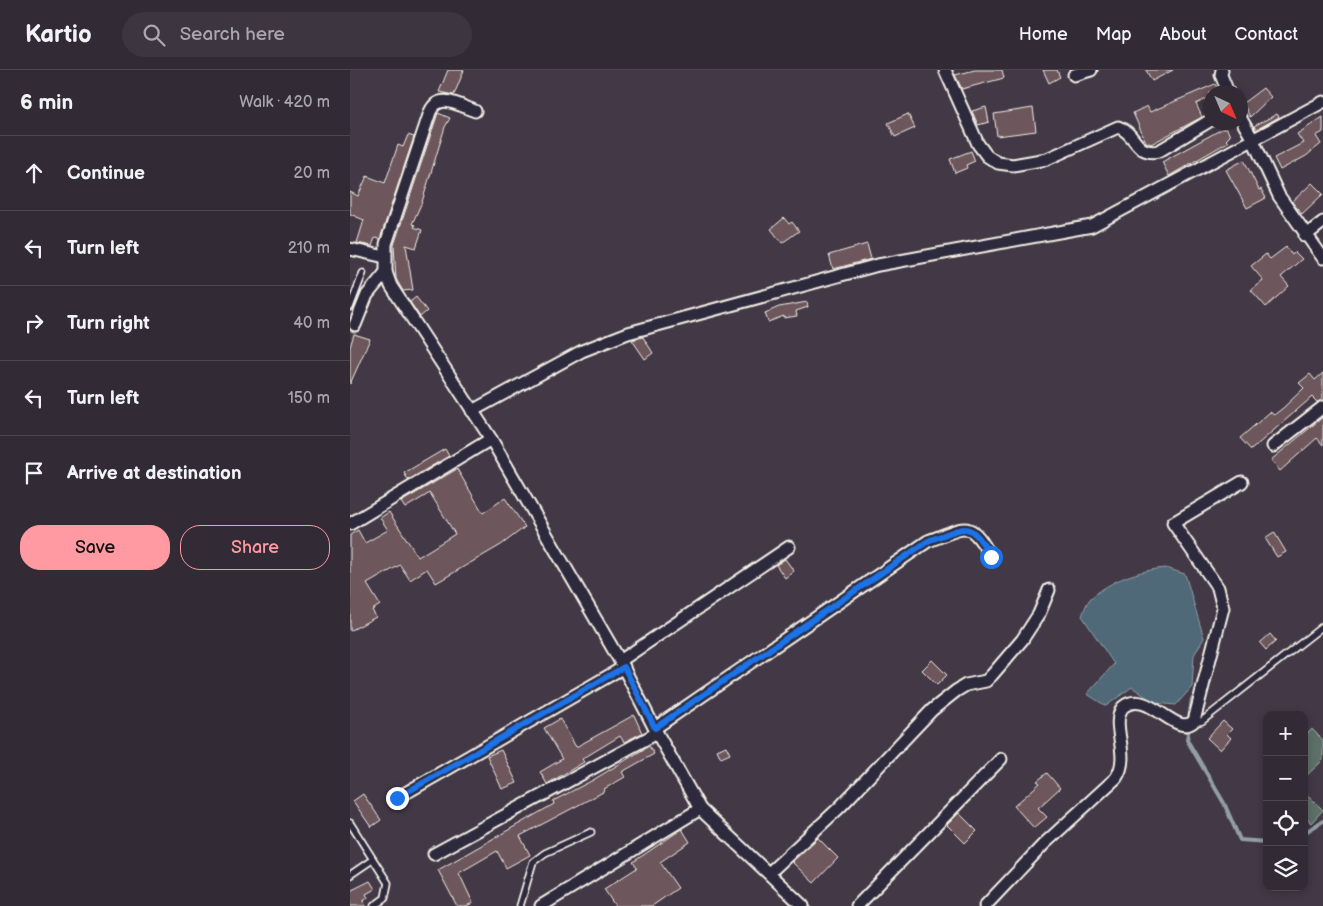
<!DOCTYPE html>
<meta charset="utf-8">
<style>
:root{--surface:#322a34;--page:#3d3640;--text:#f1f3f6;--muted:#a8a7ac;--line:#4d464f;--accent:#ff9aa2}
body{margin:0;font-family:"Balsamiq Sans",sans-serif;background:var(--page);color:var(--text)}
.controls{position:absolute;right:15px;bottom:15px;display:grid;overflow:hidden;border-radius:10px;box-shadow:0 2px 8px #0003}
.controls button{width:45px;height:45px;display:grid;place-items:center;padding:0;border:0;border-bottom:1px solid var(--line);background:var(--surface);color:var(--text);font:25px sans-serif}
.compass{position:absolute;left:853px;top:15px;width:45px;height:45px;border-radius:50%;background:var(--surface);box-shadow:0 2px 8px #0003;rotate:136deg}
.stop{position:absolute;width:15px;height:15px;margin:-11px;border:4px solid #1a73e8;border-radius:50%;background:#fff}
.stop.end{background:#1a73e8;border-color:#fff;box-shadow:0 1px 5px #0008}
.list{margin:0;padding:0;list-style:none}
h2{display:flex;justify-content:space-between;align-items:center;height:65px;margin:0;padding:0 20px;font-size:21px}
h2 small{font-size:16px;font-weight:400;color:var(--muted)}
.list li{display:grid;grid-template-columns:32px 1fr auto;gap:15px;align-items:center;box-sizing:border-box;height:75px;padding:0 20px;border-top:1px solid var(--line)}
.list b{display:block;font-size:19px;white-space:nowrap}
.list em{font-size:16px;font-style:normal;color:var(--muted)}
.actions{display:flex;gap:10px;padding:15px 20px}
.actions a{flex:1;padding:11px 0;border:1px solid var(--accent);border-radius:20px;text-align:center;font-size:18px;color:var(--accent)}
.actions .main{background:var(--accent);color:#111}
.icon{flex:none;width:28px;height:28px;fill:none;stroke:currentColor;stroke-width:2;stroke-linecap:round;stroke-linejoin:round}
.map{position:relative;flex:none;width:973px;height:836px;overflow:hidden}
header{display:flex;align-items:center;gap:30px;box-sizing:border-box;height:70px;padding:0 25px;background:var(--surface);border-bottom:1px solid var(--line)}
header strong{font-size:24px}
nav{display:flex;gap:28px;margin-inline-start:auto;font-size:18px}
.search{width:350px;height:45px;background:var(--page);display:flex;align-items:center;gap:12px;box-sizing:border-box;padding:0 18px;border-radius:28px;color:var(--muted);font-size:19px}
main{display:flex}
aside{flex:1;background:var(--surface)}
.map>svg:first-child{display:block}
.green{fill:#5b6f68;stroke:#a8b0a8}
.water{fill:#506978;stroke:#929fa5}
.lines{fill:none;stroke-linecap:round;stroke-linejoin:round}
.stream{stroke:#929fa5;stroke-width:4}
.building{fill:#6d575b;stroke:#f4f1e8}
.lane-casing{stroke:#f4f1e8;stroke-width:9}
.street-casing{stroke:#f4f1e8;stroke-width:15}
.lane{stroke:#2f2a3d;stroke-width:5.5}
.street{stroke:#2f2a3d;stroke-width:11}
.route{stroke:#1a73e8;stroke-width:6}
</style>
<header>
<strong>Kartio</strong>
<div class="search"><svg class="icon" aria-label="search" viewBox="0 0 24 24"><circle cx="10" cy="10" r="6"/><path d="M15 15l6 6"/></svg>Search here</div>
<nav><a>Home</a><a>Map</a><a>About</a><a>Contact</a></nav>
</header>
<main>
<aside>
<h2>6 min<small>Walk · 420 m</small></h2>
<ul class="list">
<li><svg class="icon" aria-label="ahead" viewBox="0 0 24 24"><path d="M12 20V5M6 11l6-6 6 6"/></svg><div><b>Continue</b></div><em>20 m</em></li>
<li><svg class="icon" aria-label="left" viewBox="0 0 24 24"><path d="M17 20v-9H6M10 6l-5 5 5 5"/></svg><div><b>Turn left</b></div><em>210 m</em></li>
<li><svg class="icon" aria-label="right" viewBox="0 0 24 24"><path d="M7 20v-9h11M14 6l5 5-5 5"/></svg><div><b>Turn right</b></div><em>40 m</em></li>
<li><svg class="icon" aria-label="left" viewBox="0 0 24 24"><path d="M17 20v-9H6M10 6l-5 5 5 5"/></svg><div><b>Turn left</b></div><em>150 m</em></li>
<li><svg class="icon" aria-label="arrive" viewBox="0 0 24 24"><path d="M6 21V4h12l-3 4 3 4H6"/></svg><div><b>Arrive at destination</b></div></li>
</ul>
<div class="actions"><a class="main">Save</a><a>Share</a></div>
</aside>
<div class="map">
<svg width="973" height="836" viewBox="0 0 973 836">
<rect width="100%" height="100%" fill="#423846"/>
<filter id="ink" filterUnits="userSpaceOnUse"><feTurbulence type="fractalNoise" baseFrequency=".02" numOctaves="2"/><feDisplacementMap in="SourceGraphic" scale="10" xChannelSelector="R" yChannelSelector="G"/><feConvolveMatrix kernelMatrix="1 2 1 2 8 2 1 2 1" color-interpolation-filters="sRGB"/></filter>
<g filter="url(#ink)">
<g class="green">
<path d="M962,659L973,670V690L954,708V667Z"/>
<path d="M954,721L973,740L961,753L954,746Z"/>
</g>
<path class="water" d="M816,498L835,504L854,568L844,585L842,617L826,635L805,633L782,617L756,636L737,624L764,594L732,546C734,541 736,533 740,529C760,510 790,500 816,498Z"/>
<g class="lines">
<g class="stream">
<path d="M839,649L842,629"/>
<path d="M839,656L837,670L874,733L890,770L917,772"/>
<path d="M954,763L973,751"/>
</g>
</g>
<g class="building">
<path d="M98,0H114L104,25L89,22Z"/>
<path d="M625,0H652L654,8L612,19L605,5Z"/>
<path d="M693,0H707L710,7L699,13Z"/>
<path d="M796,0H823L802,11Z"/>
<path d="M865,14L869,22H860V27L846,34L852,47L801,74L796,72L783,43L797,36L800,42Z"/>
<path d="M913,18L921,27L900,47L893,33Z"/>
<path d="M636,37L639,52L628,55L622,41Z"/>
<path d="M683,38L686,61L647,66L644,44Z"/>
<path d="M88,43L100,48L95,57L72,132L62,154L65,155L64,157L72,160L66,178L56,175L63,220L53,221L46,209L44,175Z"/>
<path d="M558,44L565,58L545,67L538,53Z"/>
<path d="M927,44L929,47L906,60L904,56Z"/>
<path d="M973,47V62L966,66L971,74L956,86L930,100L924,88L953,73L947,64Z"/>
<path d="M872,59H877L880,66L876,70L878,72L819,106L812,92Z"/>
<path d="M58,65L64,67L30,169L25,168L22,176L7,173L14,150L0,144V122L8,126L17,106L35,113L48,75L53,77Z"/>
<path d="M621,81L625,91L616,95L617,98L605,103L600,89Z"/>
<path d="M894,90L909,120L911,119L916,128L897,138L876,100Z"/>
<path d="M962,113L973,124L952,144L942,132Z"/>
<path d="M434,148L439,154L442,152L449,161L432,173L421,159Z"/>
<path d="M517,174L521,189L483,199L479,185Z"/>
<path d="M936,177L942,185L945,182L952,189L931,207L939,216L916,237L901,220L913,210L901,196L916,184L920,189Z"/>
<path d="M66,227L77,241L70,247L60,232Z"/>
<path d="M457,232L458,237L446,241L447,246L434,248V246L418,252L415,243L429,237Z"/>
<path d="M4,264L20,269L0,314V277Z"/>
<path d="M293,267L303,283L295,289L282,270Z"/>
<path d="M973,303V330L967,332L962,327L901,380L890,368L920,342L924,345L933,338L954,318L949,313L960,304L965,310Z"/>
<path d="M973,347V375L967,368L930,401L921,390Z"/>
<path d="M95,379L99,386L58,410L54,403Z"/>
<path d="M107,399L133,443L155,428L175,457L151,475L86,513L77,499L60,510L50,495L36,503L17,514L30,535L22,540L26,547L0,561V465L8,460L15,473L38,460L30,448L39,442L68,487L105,464L80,423L55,438L51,432Z"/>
<path d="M924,462L936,482L927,487L915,468Z"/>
<path d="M435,489L444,501L435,508L426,495Z"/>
<path d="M920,564L926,571L916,580L910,573Z"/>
<path d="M582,590L597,605L587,615L572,600Z"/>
<path d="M284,645L292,663L274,672L270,666L232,689L234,692L197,714L190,702L212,689L194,658L210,649L226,677Z"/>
<path d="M873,651L882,659L877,664L881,668L870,680L857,668Z"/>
<path d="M299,676L304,684L272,702L275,707L254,719L255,721L170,766L180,785L156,798L147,781L109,803L123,833L116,836H107L88,800L204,734L203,731L243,710Z"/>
<path d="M376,676L380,684L371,688L367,680Z"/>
<path d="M151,680L167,713L152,719L137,686Z"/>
<path d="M697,703L710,718L688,738L697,747L684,758L664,736L690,713L687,711Z"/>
<path d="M13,724L31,750L21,757L3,731Z"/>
<path d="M609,743L627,761L615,773L597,755Z"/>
<path d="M332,759L340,772L310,792L328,818L302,836H265L254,819L287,798L283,792Z"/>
<path d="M468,768L488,788L464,813L442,792Z"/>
<path d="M20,811L25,819L16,824L18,828L13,831L16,836H0V821Z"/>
</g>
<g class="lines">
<g class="lane-casing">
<g id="lane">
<path d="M0,237L13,203"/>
<path d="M844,653L852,651L973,556"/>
<path d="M0,753L38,813L35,828L24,836"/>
<path d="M0,805L22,790"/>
<path d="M170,836L183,792L195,783L241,762"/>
</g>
</g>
<g class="street-casing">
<g id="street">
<path d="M595,0L628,74L637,86L648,93L663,95L697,89L768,57C787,63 784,86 809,81L861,50"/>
<path d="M872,0L871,5L878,22"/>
<path d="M724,5L741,0"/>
<path d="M125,41C108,35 89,22 80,42L36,174V202L41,216L141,369L270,591L307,663L350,739L453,836"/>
<path d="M891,49L902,68L929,126L973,188"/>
<path d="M955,166L973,152"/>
<path d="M0,179L35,187"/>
<path d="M5,255L17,225L36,202"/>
<path d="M122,341L232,281L278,263L528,195L742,156L973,32"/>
<path d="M923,376L973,337"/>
<path d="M0,454L141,369"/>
<path d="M270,591L439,477"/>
<path d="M305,658L578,471C617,457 619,448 641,487"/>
<path d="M47,728L274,597"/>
<path d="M84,784L307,663"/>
<path d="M419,803L490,737L582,640L606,621L616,615L636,611L642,605L672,570L689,544L699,520"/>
<path d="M191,836L350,739"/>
<path d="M507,836L651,689"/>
<path d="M635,836L694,774L766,708C782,685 759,655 773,637C798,617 826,669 844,651L873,538L868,518L823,453L892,412"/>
</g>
</g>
<use href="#lane" class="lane"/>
<use href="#street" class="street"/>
</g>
</g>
<g class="lines" filter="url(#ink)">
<path class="route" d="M47,728L274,597L305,658L578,471C617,457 619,448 641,487"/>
</g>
</svg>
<div class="controls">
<button>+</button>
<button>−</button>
<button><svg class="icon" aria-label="locate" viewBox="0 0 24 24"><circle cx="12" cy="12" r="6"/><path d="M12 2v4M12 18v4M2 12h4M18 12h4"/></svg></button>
<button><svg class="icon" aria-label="layers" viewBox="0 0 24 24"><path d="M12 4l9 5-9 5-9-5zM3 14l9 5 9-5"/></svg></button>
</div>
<svg class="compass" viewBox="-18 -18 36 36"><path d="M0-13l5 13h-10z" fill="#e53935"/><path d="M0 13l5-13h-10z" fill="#a8a7ac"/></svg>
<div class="stop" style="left:641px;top:487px"></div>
<div class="stop end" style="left:47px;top:728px"></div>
</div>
</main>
